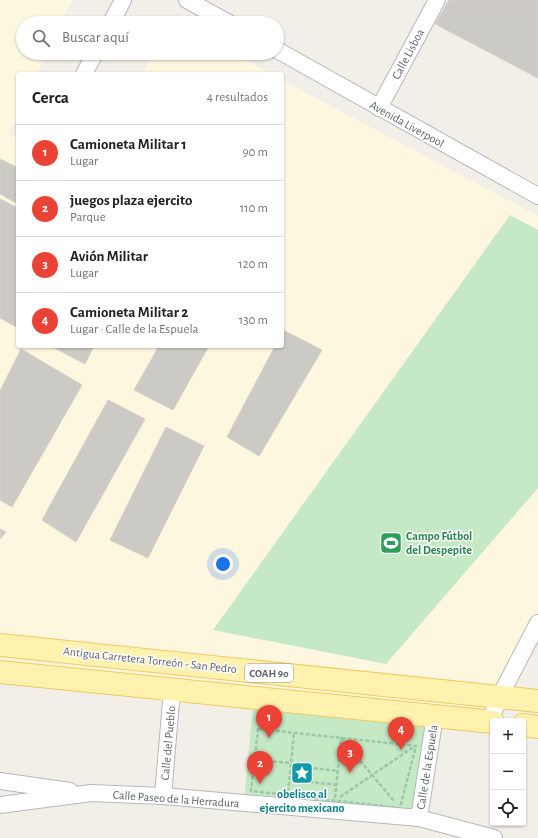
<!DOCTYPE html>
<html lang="es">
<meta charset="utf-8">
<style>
:root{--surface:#fff;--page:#f6f6f6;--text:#202124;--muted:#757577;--line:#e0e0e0;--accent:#ea4335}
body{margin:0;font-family:"Alegreya Sans",sans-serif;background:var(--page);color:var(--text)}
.controls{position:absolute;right:12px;bottom:12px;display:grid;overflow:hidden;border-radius:4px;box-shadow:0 1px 3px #0004}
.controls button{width:36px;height:36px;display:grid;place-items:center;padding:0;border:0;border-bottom:1px solid var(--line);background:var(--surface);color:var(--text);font:20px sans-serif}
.you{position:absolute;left:223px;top:564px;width:14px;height:14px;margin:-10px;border:3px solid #fff;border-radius:50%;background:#1a73e8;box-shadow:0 0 0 6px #1a73e833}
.badge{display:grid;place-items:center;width:26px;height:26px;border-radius:50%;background:var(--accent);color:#fff;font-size:13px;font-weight:700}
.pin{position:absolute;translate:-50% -33px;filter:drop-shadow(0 1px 2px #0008)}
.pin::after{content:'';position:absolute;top:21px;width:14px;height:12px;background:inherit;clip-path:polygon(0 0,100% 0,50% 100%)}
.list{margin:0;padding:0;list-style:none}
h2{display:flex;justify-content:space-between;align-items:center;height:52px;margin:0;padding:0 16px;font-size:17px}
h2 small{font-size:13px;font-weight:400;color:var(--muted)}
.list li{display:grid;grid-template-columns:26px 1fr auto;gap:12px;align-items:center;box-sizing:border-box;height:56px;padding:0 16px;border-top:1px solid var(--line)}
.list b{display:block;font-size:15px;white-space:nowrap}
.list p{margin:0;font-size:13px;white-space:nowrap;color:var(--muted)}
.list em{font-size:13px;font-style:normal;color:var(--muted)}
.icon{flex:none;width:22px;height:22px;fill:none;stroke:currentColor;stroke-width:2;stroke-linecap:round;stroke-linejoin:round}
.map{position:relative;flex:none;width:538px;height:838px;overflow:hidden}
.search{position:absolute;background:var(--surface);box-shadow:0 1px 3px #0004;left:16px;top:16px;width:268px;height:44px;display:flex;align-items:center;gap:10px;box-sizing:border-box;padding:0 14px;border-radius:22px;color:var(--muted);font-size:15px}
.panel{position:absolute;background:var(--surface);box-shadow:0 1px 3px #0004;left:16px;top:72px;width:268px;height:276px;border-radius:4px}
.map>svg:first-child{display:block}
.commercial{fill:#fef7e0}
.green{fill:#c5e8c5}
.building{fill:#cccac5;stroke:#d6d1c6}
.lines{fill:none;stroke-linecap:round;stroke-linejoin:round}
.minor-casing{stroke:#b5b8bc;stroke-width:18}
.primary-casing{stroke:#f2c960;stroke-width:24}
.path{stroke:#9cc7a9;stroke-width:2.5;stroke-dasharray:4 2;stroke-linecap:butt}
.minor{stroke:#fff;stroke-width:16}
.primary{stroke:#fff2af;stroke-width:22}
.labels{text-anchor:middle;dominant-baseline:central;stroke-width:3;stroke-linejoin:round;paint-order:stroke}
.shield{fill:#fff;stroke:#8f9295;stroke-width:1}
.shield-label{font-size:11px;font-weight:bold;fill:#5f6368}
.street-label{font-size:12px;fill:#5f6368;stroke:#fff}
.leisure-label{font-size:12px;font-weight:bold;fill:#27864d;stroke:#fff;text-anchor:start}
.culture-label{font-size:12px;font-weight:bold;fill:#0d838f;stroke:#fff}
</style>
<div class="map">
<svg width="538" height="838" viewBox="0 0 538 838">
<rect width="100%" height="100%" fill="#f1efe8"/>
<g class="commercial">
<path d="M0,0H72L61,23H23V53H47L37,74H18V115L9,133L18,139V346H282V80L538,216V611L485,709L0,661Z"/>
<path d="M153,53H232L271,74H142Z"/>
</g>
<g class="green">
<path d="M510,215L538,230V488L386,664L213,630Z"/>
<path d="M253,706L430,726L416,811L244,801Z"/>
</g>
<g class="building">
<path d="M449,0H538V78L435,24Z"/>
<path d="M0,159L18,168V200L16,203L0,194Z"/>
<path d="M0,199L18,208V328L0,318Z"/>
<path d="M283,330L322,350L259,456L227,437L275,346H282Z"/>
<path d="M51,346H94L85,364Z"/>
<path d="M159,346H209L173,410L134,390Z"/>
<path d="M21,349L82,385L12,507L0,500V391Z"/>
<path d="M108,400L145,419L76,542L42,520Z"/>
<path d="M166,427L204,446L148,558L110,540Z"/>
<path d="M0,529L6,532L0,539Z"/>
</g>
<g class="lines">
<g class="minor-casing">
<g id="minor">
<path d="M187,0L229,23"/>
<path d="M111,23L123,0"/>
<path d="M277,50L538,196"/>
<path d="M84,74L95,53"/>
<path d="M379,108L437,0"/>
<path d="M490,721L500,696L538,623"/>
<path d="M0,781L70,791"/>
<path d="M163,796L172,690"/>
<path d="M0,805L91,793L163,796L419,818L494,838"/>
<path d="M419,818L435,716"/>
</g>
</g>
<g class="primary-casing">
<g id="primary">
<path d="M0,645L538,701"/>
<path d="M0,672L493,722"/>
<path d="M523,725L538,727"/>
</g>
</g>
<g class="path">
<path d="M258,729L416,746L400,808L251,791Z"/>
<path d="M255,760L291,763"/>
<path d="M337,785L311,782L312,768L338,771"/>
<path d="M288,792L294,733"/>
<path d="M340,797L415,746"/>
<path d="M335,798L341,738L394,801"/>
</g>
<use href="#minor" class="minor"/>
<use href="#primary" class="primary"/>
</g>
<defs>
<g id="stadium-square" transform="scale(1.15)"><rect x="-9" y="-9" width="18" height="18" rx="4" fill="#2e9e5b" stroke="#fff"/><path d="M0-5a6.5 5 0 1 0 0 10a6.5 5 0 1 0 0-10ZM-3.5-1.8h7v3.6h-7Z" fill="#fff"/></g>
<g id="sight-square" transform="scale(1.15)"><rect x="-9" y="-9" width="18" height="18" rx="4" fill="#0f9aa8" stroke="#fff"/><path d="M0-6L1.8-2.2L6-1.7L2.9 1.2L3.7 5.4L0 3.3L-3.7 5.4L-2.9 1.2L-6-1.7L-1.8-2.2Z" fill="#fff"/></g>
</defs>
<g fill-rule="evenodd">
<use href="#stadium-square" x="391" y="543"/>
<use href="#sight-square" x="302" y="773"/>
</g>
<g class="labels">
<rect class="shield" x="245" y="664" width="48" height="18" rx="3"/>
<g class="shield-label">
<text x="269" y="673">COAH 90</text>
</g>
<g class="street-label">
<text transform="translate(408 54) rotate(-62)">Calle Lisboa</text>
<text transform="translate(407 124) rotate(29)">Avenida Liverpool</text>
<text transform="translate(150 660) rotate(6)">Antigua Carretera Torreón - San Pedro</text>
<text transform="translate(168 743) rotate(-85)">Calle del Pueblo</text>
<text transform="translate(427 767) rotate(-81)">Calle de la Espuela</text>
<text transform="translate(176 799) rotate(4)">Calle Paseo de la Herradura</text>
</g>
<g class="leisure-label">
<text x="406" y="536">Campo Fútbol<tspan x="406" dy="14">del Despepite</tspan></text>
</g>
<g class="culture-label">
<text x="302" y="794">obelisco al<tspan x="302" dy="14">ejercito mexicano</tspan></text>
</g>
</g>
</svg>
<div class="controls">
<button>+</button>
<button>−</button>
<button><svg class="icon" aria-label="locate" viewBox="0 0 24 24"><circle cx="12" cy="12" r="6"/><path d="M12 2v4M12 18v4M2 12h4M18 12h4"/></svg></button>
</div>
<div class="you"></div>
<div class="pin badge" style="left:269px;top:738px">1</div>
<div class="pin badge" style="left:260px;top:784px">2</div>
<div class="pin badge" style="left:350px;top:773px">3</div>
<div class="pin badge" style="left:401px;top:750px">4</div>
<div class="search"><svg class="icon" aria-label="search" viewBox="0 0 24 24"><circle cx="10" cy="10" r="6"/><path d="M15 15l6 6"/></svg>Buscar aquí</div>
<section class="panel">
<h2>Cerca<small>4 resultados</small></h2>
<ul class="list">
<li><span class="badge">1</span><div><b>Camioneta Militar 1</b><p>Lugar</p></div><em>90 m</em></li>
<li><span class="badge">2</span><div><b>juegos plaza ejercito</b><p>Parque</p></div><em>110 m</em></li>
<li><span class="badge">3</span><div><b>Avión Militar</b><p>Lugar</p></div><em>120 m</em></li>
<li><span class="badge">4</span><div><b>Camioneta Militar 2</b><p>Lugar · Calle de la Espuela</p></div><em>130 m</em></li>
</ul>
</section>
</div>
